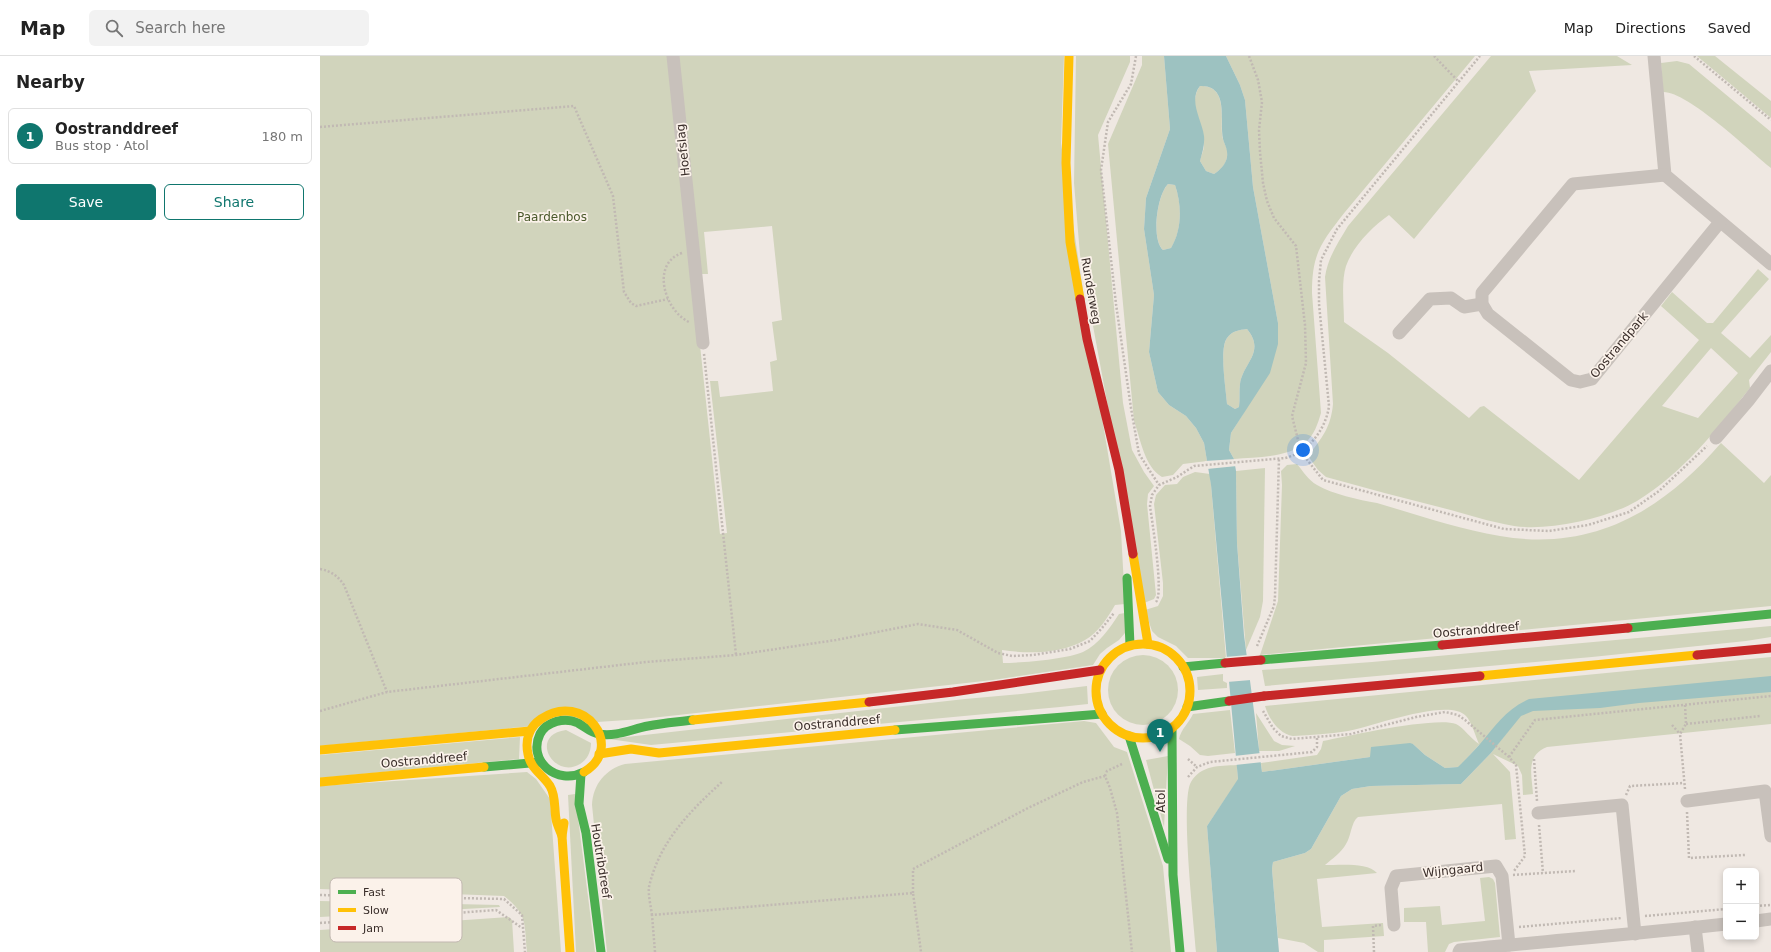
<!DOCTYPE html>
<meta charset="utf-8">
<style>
:root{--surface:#fff;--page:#f2f2f2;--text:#222;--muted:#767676;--line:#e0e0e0;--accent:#0f766e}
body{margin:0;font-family:"DejaVu Sans",sans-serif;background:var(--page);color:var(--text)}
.controls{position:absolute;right:12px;bottom:12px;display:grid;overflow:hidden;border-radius:6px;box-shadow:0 2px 6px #0003}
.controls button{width:36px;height:36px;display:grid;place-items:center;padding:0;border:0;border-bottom:1px solid var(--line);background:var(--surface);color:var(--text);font:20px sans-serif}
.you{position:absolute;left:983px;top:394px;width:14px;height:14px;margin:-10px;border:3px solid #fff;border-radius:50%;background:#1a73e8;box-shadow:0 0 0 6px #1a73e833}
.badge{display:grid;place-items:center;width:26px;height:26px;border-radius:50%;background:var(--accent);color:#fff;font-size:13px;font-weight:700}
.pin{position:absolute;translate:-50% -33px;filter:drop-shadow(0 1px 2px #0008)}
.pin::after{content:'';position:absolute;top:21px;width:14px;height:12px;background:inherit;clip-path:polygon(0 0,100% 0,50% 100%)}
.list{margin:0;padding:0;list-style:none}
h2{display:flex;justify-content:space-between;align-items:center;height:52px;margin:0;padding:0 16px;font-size:17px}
h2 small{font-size:13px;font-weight:400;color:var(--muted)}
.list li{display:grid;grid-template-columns:26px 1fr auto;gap:12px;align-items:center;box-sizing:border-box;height:56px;margin:0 8px 8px;padding:0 8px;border:1px solid var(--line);border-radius:6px}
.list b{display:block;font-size:15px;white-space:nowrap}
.list p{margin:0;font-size:13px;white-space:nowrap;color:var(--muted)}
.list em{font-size:13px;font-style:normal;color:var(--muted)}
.actions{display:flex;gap:8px;padding:12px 16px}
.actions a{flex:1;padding:9px 0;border:1px solid var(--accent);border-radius:6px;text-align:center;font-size:14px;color:var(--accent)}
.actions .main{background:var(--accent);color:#fff}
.icon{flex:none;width:22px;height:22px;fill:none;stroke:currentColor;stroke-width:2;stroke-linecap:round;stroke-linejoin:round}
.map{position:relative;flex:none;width:1451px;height:896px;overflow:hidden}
header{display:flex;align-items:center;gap:24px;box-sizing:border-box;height:56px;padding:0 20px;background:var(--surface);border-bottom:1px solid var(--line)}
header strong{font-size:19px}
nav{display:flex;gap:22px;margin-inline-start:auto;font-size:14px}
.search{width:280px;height:36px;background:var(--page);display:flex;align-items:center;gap:10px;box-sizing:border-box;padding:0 14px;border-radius:6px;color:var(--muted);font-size:15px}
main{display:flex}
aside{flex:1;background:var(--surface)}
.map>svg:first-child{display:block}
.green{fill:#d1d4bc;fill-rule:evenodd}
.water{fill:#9dc2c1;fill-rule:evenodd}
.pier{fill:#efe8e2}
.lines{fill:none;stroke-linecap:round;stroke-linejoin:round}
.path{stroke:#c1b9b3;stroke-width:2.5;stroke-dasharray:2 2;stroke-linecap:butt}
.street{stroke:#c8c1bb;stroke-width:13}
.fast{stroke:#4caf50;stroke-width:9}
.slow{stroke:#ffc107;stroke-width:9}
.jam{stroke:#c62828;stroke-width:9}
.jam-bridge{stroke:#c62828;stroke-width:9}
.labels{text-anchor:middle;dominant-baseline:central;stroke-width:3.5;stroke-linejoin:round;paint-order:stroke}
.street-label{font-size:12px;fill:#392d29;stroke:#fbf2ea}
.park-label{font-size:12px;fill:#4a592b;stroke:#fbf2ea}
.key{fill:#fbf2ea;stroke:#c1b7b0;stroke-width:1}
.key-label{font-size:11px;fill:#392d29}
</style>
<header>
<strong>Map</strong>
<div class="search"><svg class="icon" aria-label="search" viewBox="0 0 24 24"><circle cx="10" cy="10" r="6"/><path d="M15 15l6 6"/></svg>Search here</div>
<nav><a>Map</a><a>Directions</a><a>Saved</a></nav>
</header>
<main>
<aside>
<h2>Nearby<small></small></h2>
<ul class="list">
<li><span class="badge">1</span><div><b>Oostranddreef</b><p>Bus stop · Atol</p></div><em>180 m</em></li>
</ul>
<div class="actions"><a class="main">Save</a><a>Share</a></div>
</aside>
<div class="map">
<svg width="1451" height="896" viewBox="0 0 1451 896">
<rect width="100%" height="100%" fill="#efe8e2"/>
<g class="green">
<path d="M0,0H744L741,87L783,368L801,475L805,548L795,549C788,561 778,577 765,584C741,598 708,598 682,594L683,607C702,607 747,603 763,596C779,588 790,572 799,558L805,557V577L799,584L787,592L780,598L773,609L673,624L322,663L202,671L0,690ZM452,170L462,264L452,266L457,304L450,306L453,335L400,341L398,325H390L407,477L400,478L380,289V218H388L384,176Z"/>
<path d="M756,0H810V6L778,79L803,347L812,394L824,416L834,430L828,438L827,448L836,539L834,543L824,547L760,199L754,127Z"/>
<path d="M822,0H844L850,73L826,142L824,173L834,239L829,296L838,336L849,349L866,360L876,372L884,387L887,405L863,408L853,419L842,421C824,410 821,384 814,365L788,88L822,9Z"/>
<path d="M906,0H1155L1025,156C1001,187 992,197 992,237L1001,357C998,367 994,380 985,387C967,402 936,401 914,403L909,394L911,377L923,358L958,267L933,131L925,44L920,29Z"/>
<path d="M1171,0H1297L1312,9L1209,15L1216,35L1094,183L1069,159C1052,171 1033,190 1026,210C1021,226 1024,249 1024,266L1068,297L1149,362L1160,351L1164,350L1259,424L1379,284L1341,250L1352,236L1387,267H1393L1438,213L1449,223L1401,277L1430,302L1451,279V296L1429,324L1430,332C1397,373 1363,417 1317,445C1286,463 1229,475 1194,470C1170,466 1146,458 1123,452C1084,442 1045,432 1006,421L998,414L988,400C1002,382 1011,371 1013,348L1005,221C1008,201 1018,187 1028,170ZM1391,292L1418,317L1378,362L1342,350Z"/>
<path d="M1377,0H1395L1451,45V62Z"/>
<path d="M1357,5L1369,8L1451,76V112C1430,95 1367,35 1343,36L1341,7Z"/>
<path d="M880,30C910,29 899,66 903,83C905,90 909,93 907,101C906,109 900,114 894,118L886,115L880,105C881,100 884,94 884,89C883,71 867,47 880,30Z"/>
<path d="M848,128L855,129C862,149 862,174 851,192L843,194C831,183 837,139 848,128Z"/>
<path d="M927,273C946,296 923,307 920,328C919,336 920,343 919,351L915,353L907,348C906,333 899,293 907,282C912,275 919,274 927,273Z"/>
<path d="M1401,387L1444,427L1451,419V550L940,599L958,545L962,429L961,415L967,409L977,408C983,415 988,424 997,429C1012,438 1039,444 1057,447C1098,459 1138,473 1180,480C1273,496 1342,455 1401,387Z"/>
<path d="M945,412L943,545L940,561L926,594L917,487L916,415Z"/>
<path d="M875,416L890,418L891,429L906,602H868L856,590L838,581L832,575L825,554L838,550L843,540V527L834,448L836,439L845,429L857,428L863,421Z"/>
<path d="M1451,570V581L1426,585L1272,601L945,630L942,614L1052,606Z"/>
<circle cx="823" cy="634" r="35"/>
<path d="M1451,601V668L1227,691C1205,700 1212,719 1213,738L1203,739L1202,719L1198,710L1173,698L1190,716L1196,783L1185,784L1182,748L1038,761C1031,766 1031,781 1026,788C1021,797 1013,802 1005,809C1019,809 1048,806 1057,817L997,823L1002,871L1063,867L1064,880L1004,884V896H998L984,887L958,882L952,813L953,806L985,797L991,793L1021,740L1032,733L1051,730L1141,728L1171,697L1192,670L1159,689L1139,711L1125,712L1105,699L1093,688L1050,701L942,716L941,707L997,699L1001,693L1003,685C1027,680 1117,660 1136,668C1144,672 1151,683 1159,688C1156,681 1151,665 1146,660C1129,641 1051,671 1028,675C1009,678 991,679 973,680C959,678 949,663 945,650Z"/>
<path d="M903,618V625L907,627V632L878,634L877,621Z"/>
<path d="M767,630L768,648L740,651L331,689L289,683L645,643L701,638Z"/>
<path d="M910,654L915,697L888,700L880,699L870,690L859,683C861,673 869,667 873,658Z"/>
<path d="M936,657L954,685L962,689L975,690L959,695H939Z"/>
<path d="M764,665L776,667L794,691L807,696L843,810L851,896H287L272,749C273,728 286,713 305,708Z"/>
<path d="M246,674L271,687C271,696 267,704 260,708C234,724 208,679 246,674Z"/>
<path d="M200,681L199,703L0,722V699Z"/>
<path d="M848,700L844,771L826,704Z"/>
<path d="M917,709L918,724L887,770L897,896H876C874,868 860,744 871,726C881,709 899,710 917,709Z"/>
<path d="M207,716L216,723L230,743L241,896H207C204,867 208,859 184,840L0,833V730Z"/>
<path d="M255,738L275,896H256L248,739Z"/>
<path d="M1169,821L1173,823L1175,827L1180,881L1134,886L1129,888L1125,896H1108L1106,866H1084V852L1120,850L1122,869L1165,865L1160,822Z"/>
<path d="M0,845L179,849L180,851L0,861Z"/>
<path d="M189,861L192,864L194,896H0V874Z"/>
</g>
<path class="water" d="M844,0H906L920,29L925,44L933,131L958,267V288L950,317L911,377L909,394L914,403L916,415L917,487L924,579L942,716L1050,701L1051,691L1090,687L1093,688L1105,699L1125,712L1138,711C1146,703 1153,696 1160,688C1175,670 1186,653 1209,643L1451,620V636L1319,647L1280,652L1213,655L1201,660L1171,697L1141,728L1051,730L1032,733L1021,740L991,793L985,797L953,806L952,813L959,896H897L887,770L918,723L891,429L884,387L876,372L866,360L849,349L838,336L829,296L834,239L824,173L826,142L850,73ZM880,30C910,29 899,65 903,83C905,90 908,93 907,101C906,108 900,114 894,118L886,115L880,105C882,97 885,89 884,80C882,64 868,45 880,30ZM848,128L855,129C862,149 862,174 851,192L843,194C831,183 837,139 848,128ZM927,273C946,296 923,307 920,328C919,336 920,343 919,351L915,353L907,348C906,333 899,293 907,282C912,275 919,274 927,273Z"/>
<g class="pier">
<path d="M916,403L917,410L887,413L885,405Z"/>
<path d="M928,599L931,624L907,626L905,601Z"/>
<path d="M941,697L943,706L915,709L914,700Z"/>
</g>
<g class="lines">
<g class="path">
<path d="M816,0L811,28L788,66L781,114L796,248L811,352L819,398L839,429"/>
<path d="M929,0L938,24L942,46L939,74L940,96L943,127L947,145L954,162L976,190L985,269L986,307L972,360L981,396L1003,424L1184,473L1229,475L1268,469L1309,456L1339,435L1387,390"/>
<path d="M1114,0L1139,26"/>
<path d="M1374,0L1451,64"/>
<path d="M0,71L254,50L293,140L304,236L311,247L316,250L348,243"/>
<path d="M362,197C330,208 345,255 369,266"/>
<path d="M384,298L416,599"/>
<path d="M0,513C11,515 18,520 24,529L67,636"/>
<path d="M836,546C844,537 832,465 830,450L832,439L839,429L857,421L874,410L965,402C988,397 1006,373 1009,350L999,248V225L1001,204L1017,173L1160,0"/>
<path d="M937,590L954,550L955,540L959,402"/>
<path d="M1365,649L1366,668"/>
<path d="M0,655L67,636L326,606L416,599L516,584L598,568L637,574L678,597L692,600L713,599L750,593L770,585L782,572L794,557"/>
<path d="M943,655L953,672L961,680L972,683L1031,678L1096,661L1119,657L1125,656L1138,659L1145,664L1189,701L1196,709L1205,800L1194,815"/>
<path d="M1366,668L1440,660"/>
<path d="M1352,669L1360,678"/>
<path d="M1189,701L1215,664L1451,640"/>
<path d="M868,703L877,711"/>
<path d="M1214,703L1217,745"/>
<path d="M802,708L787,715L785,720L790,732L797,757L812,896"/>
<path d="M868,721L877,711L890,706L992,696L997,691V681"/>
<path d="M1365,733L1360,678L1366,668"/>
<path d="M1306,739L1310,730L1364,727"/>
<path d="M1367,756L1369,802L1425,799"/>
<path d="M1219,769L1223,817"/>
<path d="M1193,819L1255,815"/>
<path d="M593,837V813L708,752L763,726L785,720"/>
<path d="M0,839L184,843L202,859L205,896"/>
<path d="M1436,850L1451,849"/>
<path d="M332,859C331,851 328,839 329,831C339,786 370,755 403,725"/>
<path d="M1325,860L1406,853"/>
<path d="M0,867L176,854L202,872"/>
<path d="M1199,871L1302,862"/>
<path d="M335,896L332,859L593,837L601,896"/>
<path d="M1054,896L1053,870L1062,869"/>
</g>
<g class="street">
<path d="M353,0L383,287"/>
<path d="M1334,0L1345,119L1451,208"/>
<path d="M1345,119L1253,128L1162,237V248L1168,258L1251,324L1260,326L1272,323L1400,166"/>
<path d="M1079,277L1110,243L1131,242L1144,251L1162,248"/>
<path d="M1396,382L1428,345L1451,315"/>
<path d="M1367,745L1445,735L1451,780"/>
<path d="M1218,757L1302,749L1315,878"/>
<path d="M1436,865L1451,863"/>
<path d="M1074,869L1071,832L1076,820L1176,810L1182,820L1189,889"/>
<path d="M1375,871L1378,896"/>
<path d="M1139,896L1140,894C1228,885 1317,878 1406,868"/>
</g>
<g class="fast">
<path d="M807,522L810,589"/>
<path d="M1308,572L1451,558"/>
<path d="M941,604L1122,589"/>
<path d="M863,611L905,607"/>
<path d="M867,651L909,645"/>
<path d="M852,672L853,819L860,896"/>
<path d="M575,674L782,658"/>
<path d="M809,680L848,803"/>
<path d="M164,711L221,706"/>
<path d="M264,716C237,730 207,705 220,678C227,665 245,661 258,667C265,671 271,677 279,678C296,681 312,673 328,670C343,667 358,666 373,664"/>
<path d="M261,718L259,748L266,777L281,896"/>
</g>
<g class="slow">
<path d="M749,0L746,107L750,186L760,243"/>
<path d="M813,498L828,588"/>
<circle cx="823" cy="635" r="47"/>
<path d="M1160,620L1377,599"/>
<path d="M373,664L549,646"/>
<path d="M0,694L210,675"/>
<path d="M279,698L311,693L339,697L575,674"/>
<path d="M0,726L164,711"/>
<path d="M244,767L242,780L250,896"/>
<path d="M242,780C240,774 237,769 236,763C234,752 236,740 230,730C223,719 210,712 208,698C205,684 209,671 221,663C264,634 306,691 264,716"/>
</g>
<g class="jam">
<path d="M760,243L767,283L799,414L813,498"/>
<path d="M1122,589L1308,572"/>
<path d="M1377,599L1451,592"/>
<path d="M944,640L1160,620"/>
<path d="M549,646L633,636L780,614"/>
</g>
<g class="jam-bridge">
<path d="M905,607L941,604"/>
<path d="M909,645L944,640"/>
</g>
</g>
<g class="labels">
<g class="street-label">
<text transform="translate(363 94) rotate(-96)">Hoefslag</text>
<text transform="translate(771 235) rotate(80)">Runderweg</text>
<text transform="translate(1299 289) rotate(-50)">Oostrandpark</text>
<text transform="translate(1156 574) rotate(-5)">Oostranddreef</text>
<text transform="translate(517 667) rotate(-5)">Oostranddreef</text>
<text transform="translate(104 704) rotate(-5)">Oostranddreef</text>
<text transform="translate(841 745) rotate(-90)">Atol</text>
<text transform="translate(281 805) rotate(81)">Houtribdreef</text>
<text transform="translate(1133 814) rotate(-6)">Wijngaard</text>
</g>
<g class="park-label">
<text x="232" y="161">Paardenbos</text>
</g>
</g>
<rect x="10" y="822" width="132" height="64" rx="6" class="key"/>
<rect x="18" y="834" width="18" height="4" fill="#4caf50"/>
<rect x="18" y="852" width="18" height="4" fill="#ffc107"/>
<rect x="18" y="870" width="18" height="4" fill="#c62828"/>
<g class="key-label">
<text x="43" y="840">Fast</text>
<text x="43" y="858">Slow</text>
<text x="43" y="876">Jam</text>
</g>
</svg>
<div class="controls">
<button>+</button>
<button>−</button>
</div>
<div class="you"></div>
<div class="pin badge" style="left:840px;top:696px">1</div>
</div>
</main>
